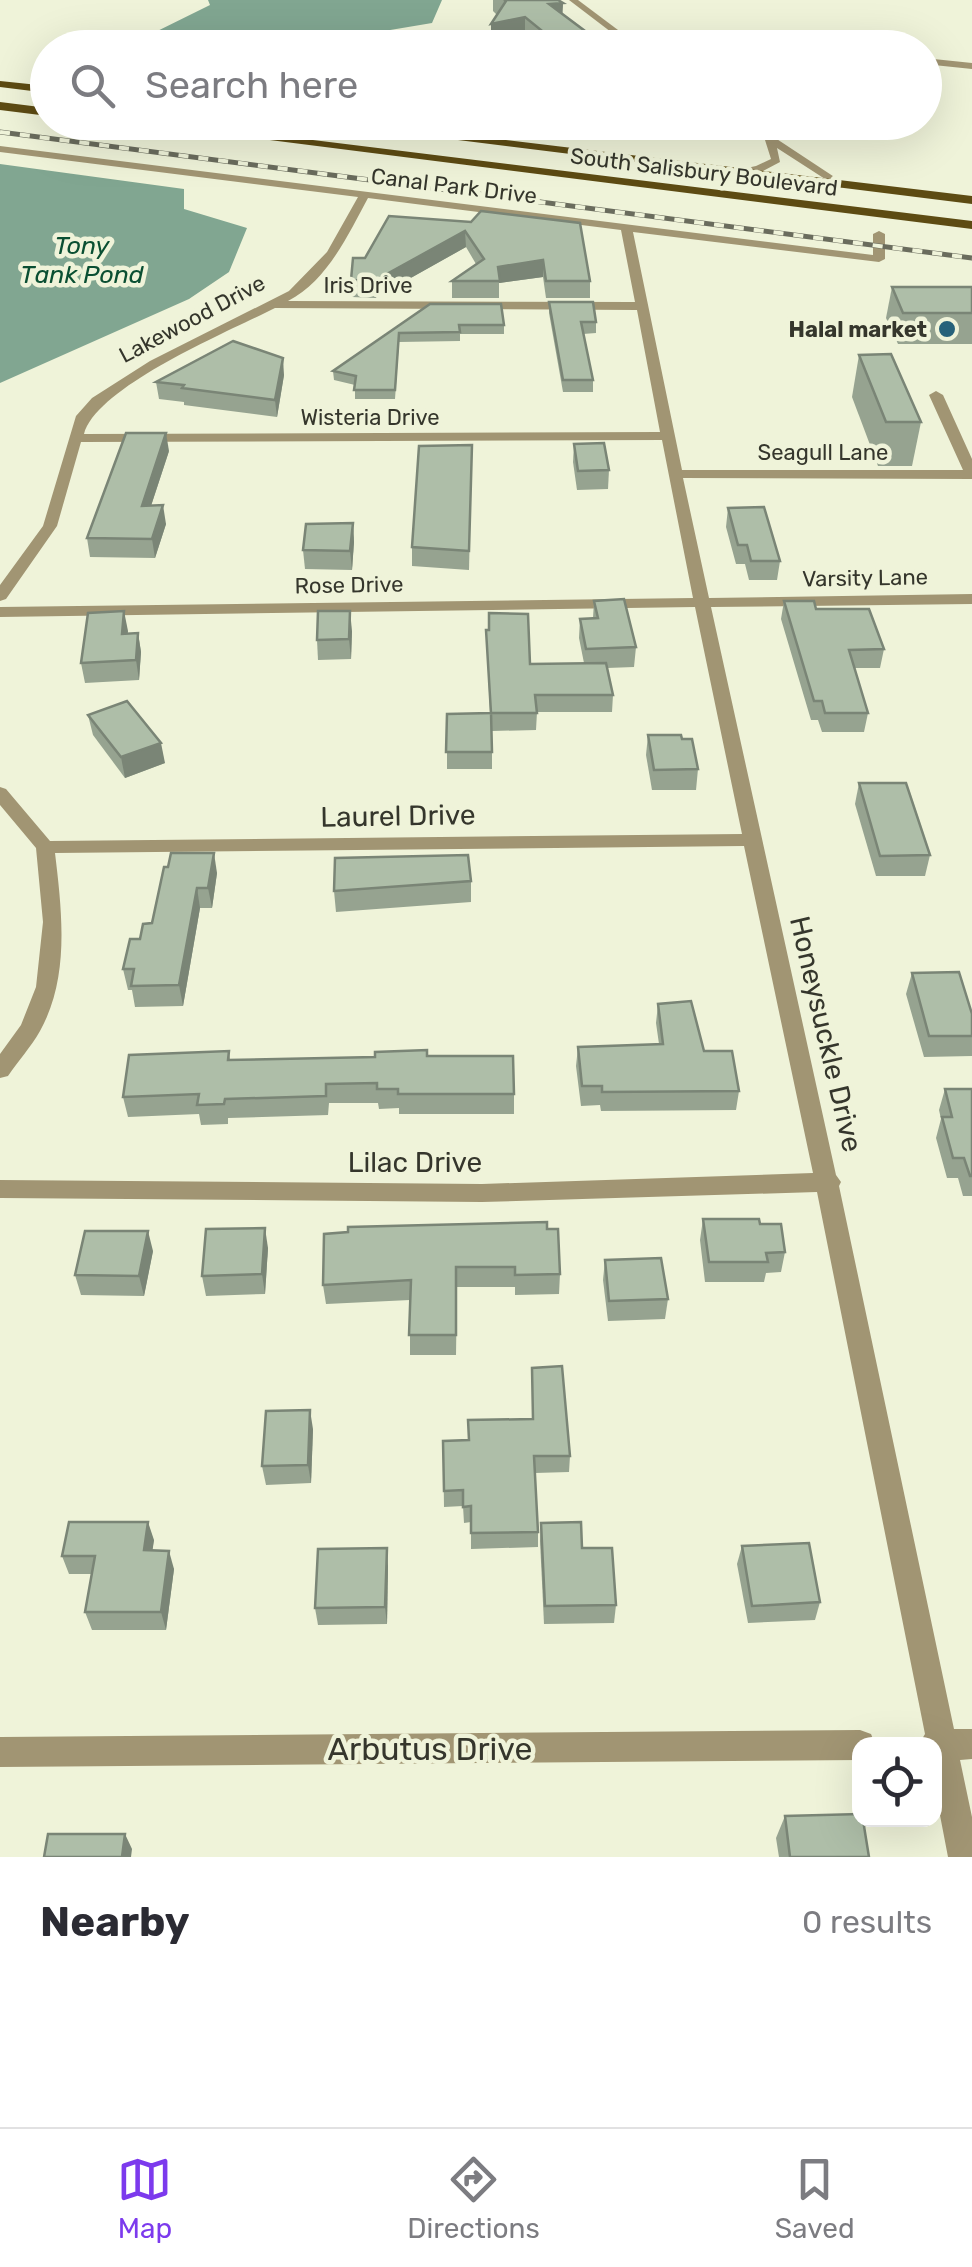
<!DOCTYPE html>
<style>
:root{--surface:#fff;--page:#f2f2f3;--text:#2b2b33;--muted:#7c7c81;--line:#e1e1e2;--accent:#7c3aed}
body{margin:0;font-family:Rubik,sans-serif;background:var(--page);color:var(--text)}
.controls{position:absolute;right:30px;bottom:30px;display:grid;overflow:hidden;border-radius:20px;box-shadow:0 10px 40px #0002}
.controls button{width:90px;height:90px;display:grid;place-items:center;padding:0;border:0;border-bottom:2px solid var(--line);background:var(--surface);color:var(--text);font:50px sans-serif}
.list{margin:0;padding:0;list-style:none}
h2{display:flex;justify-content:space-between;align-items:center;height:130px;margin:0;padding:0 40px;font-size:42px}
h2 small{font-size:32px;font-weight:400;color:var(--muted)}
.icon{flex:none;width:55px;height:55px;fill:none;stroke:currentColor;stroke-width:2;stroke-linecap:round;stroke-linejoin:round}
.map{position:relative;flex:none;width:972px;height:1857px;overflow:hidden}
.search{position:absolute;background:var(--surface);box-shadow:0 10px 40px #0002;left:30px;right:30px;top:30px;height:110px;display:flex;align-items:center;gap:25px;box-sizing:border-box;padding:0 35px;border-radius:55px;color:var(--muted);font-size:38px}
.sheet{height:270px;background:var(--surface)}
nav{display:flex;justify-content:space-around;align-items:center;box-sizing:border-box;height:140px;border-top:2px solid var(--line);background:var(--surface);font-size:28px;color:var(--muted)}
nav a{display:grid;justify-items:center;gap:5px}
nav .on{color:var(--accent)}
.map>svg:first-child{display:block}
.water{fill:#81a691}
.lines{fill:none;stroke-linecap:round;stroke-linejoin:round}
.minor{fill:#a19573;fill-rule:evenodd}
.primary{fill:#5d4b13;fill-rule:evenodd}
.rail-casing{stroke:#6a6c5d;stroke-width:5}
.rail{stroke:#eff3d9;stroke-width:4;stroke-dasharray:10;stroke-linecap:butt}
.wall{fill:#96a390}
.shaded-wall{fill:#7a8576}
.building{fill:#aebea8;stroke:#7a8576;stroke-width:2.5}
.poi-dot{fill:#27627a;stroke:#eff3d9;stroke-width:4}
.labels{text-anchor:middle;dominant-baseline:central;stroke-width:9;stroke-linejoin:round;paint-order:stroke}
.far-street-label{font-size:22px;fill:#35362c;stroke:#eff3d9}
.far-poi-label{font-size:22px;font-weight:bold;fill:#35362c;stroke:#eff3d9;text-anchor:end}
.far-water-label{font-size:25px;font-style:italic;fill:#0a4f32;stroke:#eff3d9}
.street-label{font-size:28px;fill:#35362c;stroke:#eff3d9}
.near-street-label{font-size:32px;fill:#35362c;stroke:#eff3d9}
</style>
<div class="map">
<svg width="972" height="1857" viewBox="0 0 972 1857">
<rect width="100%" height="100%" fill="#eff3d9"/>
<g class="water">
<path d="M208,0H442L432,23L289,47H125L210,5Z"/>
<path d="M0,164L184,189V209L247,228L229,272L189,299L0,383Z"/>
</g>
<g class="lines">
<g class="minor">
<path d="M569,0H578L642,48H632Z"/>
<path d="M924,58L972,63V69L924,64Z"/>
<path d="M739,122H751L848,186L839,188L777,148L780,162L763,171L733,175V171L756,166L771,159L765,140Z"/>
<path d="M0,146L873,255V234L879,231L885,234V259L879,262L633,232L682,470H963L929,395L936,391L943,395L972,459V479L683,478L709,598L972,594V604L711,607L836,1175L841,1182L839,1186L954,1729H972V1759L960,1760L972,1817V1857H948L934,1784V1744H919L925,1734L817,1192L482,1202L0,1198V1180L482,1184L813,1173L744,846L55,853C62,912 70,977 40,1031C31,1047 18,1061 8,1076L0,1078V1054L21,1025L36,987L43,922L36,848L0,805V787L6,789L50,841L742,834L695,607L0,617V607L693,598L662,440L81,442L57,526L6,599L0,601V585L43,526L76,416L92,398L150,361L289,291L327,252L358,197L0,152ZM368,198L621,230L635,302L288,301C327,281 348,235 368,198ZM275,308L637,310L660,432L84,434C97,386 230,331 275,308Z"/>
<path d="M860,1730L871,1734L875,1744H860V1760L0,1767V1737Z"/>
</g>
<g class="primary">
<path d="M0,81L48,86V93L0,87Z"/>
<path d="M0,102L48,108V116L0,110Z"/>
<path d="M127,122H167L972,221V229Z"/>
<path d="M314,122H355L972,196V204Z"/>
</g>
<g class="rail-casing">
<path id="rail" d="M0,132L972,258"/>
</g>
<use href="#rail" class="rail"/>
</g>
<g class="wall">
<path d="M493,0H558L563,3L562,14L593,37L592,48H537L525,38L491,45L497,15L493,11Z"/>
<path d="M615,122H681L667,139L615,133Z"/>
<path d="M471,222L590,281V298H546L543,277L499,283V298H452V281L476,264L466,247L375,298L352,297L351,280L365,258Z"/>
<path d="M892,287H972V344H898L886,318Z"/>
<path d="M549,302L596,322V333L583,334L593,380V392H563L549,313Z"/>
<path d="M430,304L504,325V334H460V341L399,342L395,399H355V385L334,380L333,371Z"/>
<path d="M859,355L921,422L912,466H878L852,397Z"/>
<path d="M284,375L277,417L184,405V402L159,399L156,382Z"/>
<path d="M574,444L609,470L608,489L577,490L573,462Z"/>
<path d="M472,445L469,570L412,566V547Z"/>
<path d="M169,451L151,506L166,524L155,558L90,557L87,538Z"/>
<path d="M728,508L780,561L777,580H749L745,564H736L726,527Z"/>
<path d="M353,523L354,542L352,570L305,569L303,550Z"/>
<path d="M594,601L636,647L634,667L607,668L613,695L612,712H537L536,730L492,731V769H447V714L490,713L486,630L530,664L584,663L579,638L580,619L593,618Z"/>
<path d="M784,601L816,609L884,649L880,668H854L868,713L864,732H822L818,720H811L781,619Z"/>
<path d="M128,631L127,633H138L141,652L139,680L85,683L81,663Z"/>
<path d="M352,631L351,659L318,660L317,640Z"/>
<path d="M88,715L165,763L125,778L93,735Z"/>
<path d="M648,735L682,739L698,769L696,790H652L646,755Z"/>
<path d="M859,783L930,855L925,876H876L855,804Z"/>
<path d="M217,873L212,908H200L183,1006L135,1007L132,990H128L123,969L140,939L152,923Z"/>
<path d="M471,881V902L336,912L334,891Z"/>
<path d="M912,973L972,1014V1056L924,1057L906,994Z"/>
<path d="M658,1004L739,1091L736,1110L601,1111L600,1105L581,1106L576,1066L578,1047L659,1044L656,1023Z"/>
<path d="M229,1051L230,1060L427,1056L514,1094V1114H399V1108L379,1109L378,1103H329L328,1115L228,1118V1124L201,1125L199,1114L128,1117L123,1097Z"/>
<path d="M945,1089H972V1196H963L958,1178H947L936,1138L941,1119L939,1110Z"/>
<path d="M703,1219L760,1224L785,1252L781,1272L766,1273L764,1282H705L700,1240Z"/>
<path d="M547,1229L560,1274L559,1294L515,1295V1287H457L456,1355H410V1300L326,1304L323,1285Z"/>
<path d="M268,1248L265,1294L206,1296L202,1276Z"/>
<path d="M153,1251L144,1296L81,1295L75,1275Z"/>
<path d="M605,1260L668,1299L665,1319L608,1321L603,1280Z"/>
<path d="M532,1368L570,1456L569,1472L535,1473L538,1532V1547L471,1549V1522L464,1523L463,1506L444,1507L443,1441L469,1440L532,1419Z"/>
<path d="M313,1429L311,1483L266,1485L262,1466Z"/>
<path d="M541,1523L582,1548L616,1605L614,1623L544,1624L540,1541Z"/>
<path d="M154,1540L152,1550L174,1569L166,1630H92L85,1612L92,1574H69L62,1556Z"/>
<path d="M742,1546L820,1602L815,1620L748,1623L737,1564Z"/>
<path d="M388,1566L387,1624L318,1625L315,1608Z"/>
<path d="M785,1816L869,1857H779L776,1838Z"/>
</g>
<g class="shaded-wall">
<path d="M563,3L562,23L549,4Z"/>
<path d="M525,17V38L491,45V24Z"/>
<path d="M593,37L592,48H582Z"/>
<path d="M669,122H681L667,139L668,124Z"/>
<path d="M465,231L466,247L375,298L374,281Z"/>
<path d="M543,260V277L499,283L498,267Z"/>
<path d="M283,358L284,375L277,417L275,400Z"/>
<path d="M166,433L169,451L145,524L142,506Z"/>
<path d="M163,505L166,524L155,558L152,539Z"/>
<path d="M353,523L354,542L352,570L350,551Z"/>
<path d="M124,611L128,631L125,653L122,634Z"/>
<path d="M350,611L352,631L351,659L349,639Z"/>
<path d="M138,633L141,652L139,680L136,660Z"/>
<path d="M161,743L165,763L125,778L121,757Z"/>
<path d="M214,853L217,873L212,908L208,888Z"/>
<path d="M197,888L200,908L183,1006L179,985Z"/>
<path d="M265,1228L268,1248L265,1294L262,1274Z"/>
<path d="M148,1231L153,1251L144,1296L139,1276Z"/>
<path d="M310,1410L313,1429L311,1483L308,1465Z"/>
<path d="M148,1522L154,1540L150,1568L144,1550Z"/>
<path d="M387,1548L388,1566L387,1624L385,1607Z"/>
<path d="M169,1551L174,1569L166,1630L161,1612Z"/>
<path d="M125,1834L132,1849L131,1857H122Z"/>
</g>
<g class="building">
<path d="M504,0H558L563,3L549,4L593,37L582,48H563L525,17L491,24L506,1Z"/>
<path d="M481,211L580,223L590,281H546L543,260L498,267L500,281H452L484,259L465,231L374,281L351,280L353,258H365L389,216L471,222Z"/>
<path d="M892,287H972V313H903Z"/>
<path d="M549,302H593L596,322H581L593,380H563Z"/>
<path d="M430,304H501L504,325H459L460,332L399,333L395,390H354L356,376L333,371Z"/>
<path d="M233,341L283,358L275,400L182,388L184,385L156,382Z"/>
<path d="M891,354L921,422H886L859,355Z"/>
<path d="M126,433H166L142,506L163,505L152,539L87,538Z"/>
<path d="M604,443L609,470L578,471L574,444Z"/>
<path d="M472,445L469,551L412,547L419,446Z"/>
<path d="M764,507L780,561H751L747,545H738L728,508Z"/>
<path d="M353,523L350,551L303,550L306,524Z"/>
<path d="M624,599L636,647L586,649L580,619L598,618L594,601Z"/>
<path d="M784,601H814L816,609H869L884,649L849,650L868,713H825L822,701H814Z"/>
<path d="M124,611L122,634L138,633L136,660L81,663L88,613Z"/>
<path d="M318,611H350L349,639L317,640Z"/>
<path d="M489,613L528,614L530,664L606,663L613,695H535L537,713H491L492,752H446L447,714L491,713L486,630H489Z"/>
<path d="M127,701L161,743L121,757L88,715Z"/>
<path d="M648,735H681L682,739H692L698,769L654,770Z"/>
<path d="M859,783H906L930,855L880,856Z"/>
<path d="M171,853H214L208,888H197L179,985L131,986L134,969H123L130,939H140L143,924L152,923L164,867H168Z"/>
<path d="M468,855L471,881L334,891L335,858Z"/>
<path d="M959,972L972,1014V1036H929L912,973Z"/>
<path d="M691,1001L704,1051H732L739,1091L602,1092V1086H582L578,1047L663,1044L658,1004Z"/>
<path d="M427,1050V1056H513L514,1094H398V1089H377V1083L326,1084V1096L225,1099L224,1104L197,1105L199,1094L123,1097L129,1055L229,1051L228,1060L375,1057V1052Z"/>
<path d="M945,1089H972V1176H970L964,1158H953L942,1117H952Z"/>
<path d="M703,1219H759L760,1224H781L785,1252L766,1253L768,1262H709Z"/>
<path d="M547,1222V1229H558L560,1274L515,1275V1267H456V1335H409L411,1280L323,1285L324,1234L348,1232V1227Z"/>
<path d="M265,1228L262,1274L202,1276L206,1229Z"/>
<path d="M85,1231H148L139,1276L75,1275Z"/>
<path d="M661,1258L668,1299L609,1301L605,1260Z"/>
<path d="M562,1366L570,1456H534L538,1532L471,1533V1506L463,1507V1490L444,1491L443,1441L469,1440L468,1420L533,1419L532,1368Z"/>
<path d="M310,1410L308,1465L262,1466L266,1411Z"/>
<path d="M69,1522H148L144,1550L169,1551L161,1612H85L95,1556H62Z"/>
<path d="M581,1522L582,1548H612L616,1605L545,1606L541,1523Z"/>
<path d="M809,1543L820,1602L752,1606L742,1546Z"/>
<path d="M387,1548L385,1607L315,1608L318,1549Z"/>
<path d="M860,1814V1820H863L869,1857H790L785,1816Z"/>
<path d="M48,1834H125L122,1857H44Z"/>
</g>
<circle class="poi-dot" cx="947" cy="329" r="10"/>
<g class="labels">
<g class="far-street-label">
<text transform="translate(704 172) rotate(7)">South Salisbury Boulevard</text>
<text transform="translate(454 186) rotate(7)">Canal Park Drive</text>
<text x="368" y="285">Iris Drive</text>
<text transform="translate(192 319) rotate(-28)">Lakewood Drive</text>
<text x="370" y="417">Wisteria Drive</text>
<text x="823" y="452">Seagull Lane</text>
<text transform="translate(865 578) rotate(-1)">Varsity Lane</text>
<text transform="translate(349 585) rotate(-1)">Rose Drive</text>
</g>
<g class="far-poi-label">
<text x="927" y="329">Halal market</text>
</g>
<g class="far-water-label">
<text x="82" y="245">Tony<tspan x="82" dy="29">Tank Pond</tspan></text>
</g>
<g class="street-label">
<text transform="translate(398 816) rotate(-1)">Laurel Drive</text>
<text transform="translate(826 1034) rotate(77)">Honeysuckle Drive</text>
<text x="415" y="1162">Lilac Drive</text>
</g>
<g class="near-street-label">
<text x="430" y="1749">Arbutus Drive</text>
</g>
</g>
</svg>
<div class="controls">
<button><svg class="icon" aria-label="locate" viewBox="0 0 24 24"><circle cx="12" cy="12" r="6"/><path d="M12 2v4M12 18v4M2 12h4M18 12h4"/></svg></button>
</div>
<div class="search"><svg class="icon" aria-label="search" viewBox="0 0 24 24"><circle cx="10" cy="10" r="6"/><path d="M15 15l6 6"/></svg>Search here</div>
</div>
<section class="sheet">
<h2>Nearby<small>0 results</small></h2>
<ul class="list">
</ul>
</section>
<nav>
<a class="on"><svg class="icon" aria-label="map" viewBox="0 0 24 24"><path d="M3 6l6-2 6 2 6-2v14l-6 2-6-2-6 2zM9 4v14M15 6v14"/></svg>Map</a>
<a><svg class="icon" aria-label="directions" viewBox="0 0 24 24"><path d="M12 3l9 9-9 9-9-9zM9 14v-3h6M13 9l2 2-2 2"/></svg>Directions</a>
<a><svg class="icon" aria-label="saved" viewBox="0 0 24 24"><path d="M7 4h10v16l-5-4-5 4z"/></svg>Saved</a>
</nav>
